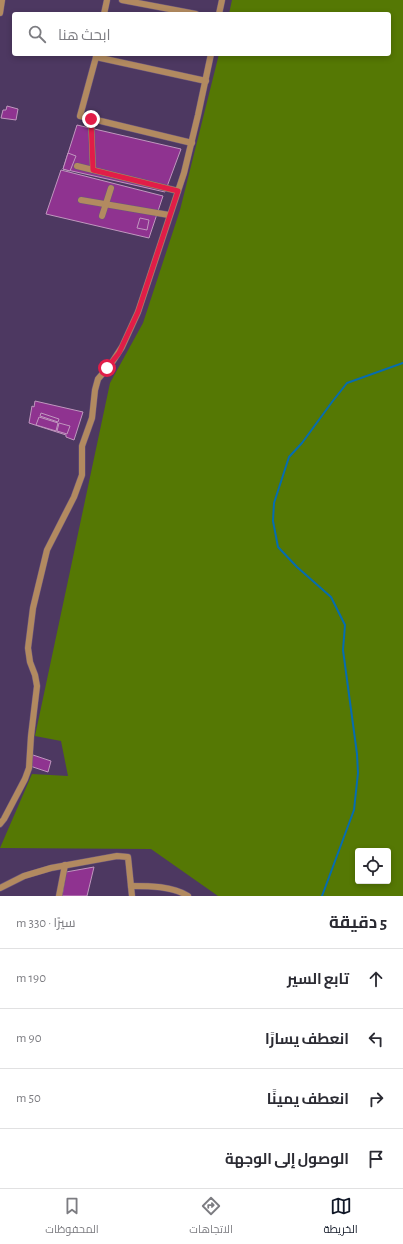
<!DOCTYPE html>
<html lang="ar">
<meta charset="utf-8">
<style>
:root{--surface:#fff;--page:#f2f2f3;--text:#2b2b33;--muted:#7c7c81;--line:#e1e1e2;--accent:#111827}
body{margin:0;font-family:"Alegreya Sans",Cairo,sans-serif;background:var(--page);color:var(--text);direction:rtl}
.controls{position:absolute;right:12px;bottom:12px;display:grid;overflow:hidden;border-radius:4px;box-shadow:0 2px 6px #0003}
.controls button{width:36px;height:36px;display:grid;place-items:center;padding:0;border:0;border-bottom:1px solid var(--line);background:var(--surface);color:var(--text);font:20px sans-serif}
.stop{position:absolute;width:12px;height:12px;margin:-9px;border:3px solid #e11d48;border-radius:50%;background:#fff}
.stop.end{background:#e11d48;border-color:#fff;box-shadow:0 1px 4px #0008}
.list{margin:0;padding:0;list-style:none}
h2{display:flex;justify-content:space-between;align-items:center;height:52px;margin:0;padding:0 16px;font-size:17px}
h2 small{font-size:13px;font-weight:400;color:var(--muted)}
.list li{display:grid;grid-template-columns:26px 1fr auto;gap:12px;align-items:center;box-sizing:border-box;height:60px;padding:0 16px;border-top:1px solid var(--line)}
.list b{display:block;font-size:15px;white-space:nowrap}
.list em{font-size:13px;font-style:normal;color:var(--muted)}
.icon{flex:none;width:22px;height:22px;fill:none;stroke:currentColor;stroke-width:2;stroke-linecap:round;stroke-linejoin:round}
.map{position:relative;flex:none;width:403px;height:896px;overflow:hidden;direction:ltr}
.search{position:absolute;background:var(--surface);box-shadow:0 2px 6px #0003;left:12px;right:12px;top:12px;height:44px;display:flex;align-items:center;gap:10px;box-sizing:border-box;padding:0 14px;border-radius:4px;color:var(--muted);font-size:15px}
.sheet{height:292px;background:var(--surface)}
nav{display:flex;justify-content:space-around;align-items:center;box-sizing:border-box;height:56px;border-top:1px solid var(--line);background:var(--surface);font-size:11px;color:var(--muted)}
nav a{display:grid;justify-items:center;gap:2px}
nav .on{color:var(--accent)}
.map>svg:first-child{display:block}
.forest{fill:#557804;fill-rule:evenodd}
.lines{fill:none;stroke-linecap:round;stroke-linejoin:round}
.stream{stroke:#066cb0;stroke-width:2}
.building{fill:#8f3390;stroke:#c097bf}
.street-casing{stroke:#6a567d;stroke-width:7}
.street{stroke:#b28a60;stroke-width:6}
.route{stroke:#e11d48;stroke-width:5}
</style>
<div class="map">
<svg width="403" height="896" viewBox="0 0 403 896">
<rect width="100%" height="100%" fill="#4d3861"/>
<path class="forest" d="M232,0H403V896H218L151,849L0,848L32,774L68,776L61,741L35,736L110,383L143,323L180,210L219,54H389V14H229ZM358,851H388V881H358Z"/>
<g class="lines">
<path class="stream" d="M322,896L354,810L358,773L357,754L343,650L345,625L331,597L297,567L278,547L273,521L274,503L289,457L302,443L332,402L347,383L403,363"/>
</g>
<g class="building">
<path d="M7,106L18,109L16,120L1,118L3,110H6Z"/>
<path d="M77,125L181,149L165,192L63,169Z"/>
<path d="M68,153L76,156L70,171L63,169Z"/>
<path d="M61,170L163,196L149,238L46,214Z"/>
<path d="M140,218L149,220L147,230L137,228Z"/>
<path d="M35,401L83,412L74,440L66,437V435L29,423L32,406L34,407Z"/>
<path d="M41,413L59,419L58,422L40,416Z"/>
<path d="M39,417L58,423L56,431L36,425Z"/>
<path d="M59,423L70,426L67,434L57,431Z"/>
<path d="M33,755L51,761L48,772L30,766Z"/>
<path d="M94,867L87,896H62L66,872Z"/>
</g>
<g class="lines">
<g class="street-casing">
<g id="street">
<path d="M122,0L196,14"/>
<path d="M0,13L2,0"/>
<path d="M104,14L107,0"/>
<path d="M219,14L222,0"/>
<path d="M97,54L96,57L206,81"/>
<path d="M96,57L80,116L192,143"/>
<path d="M91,119L93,170"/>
<path d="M77,166L178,191"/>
<path d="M81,200L169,215"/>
<path d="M102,216L111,188"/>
<path d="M0,824L4,819L25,779L29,768L31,736L37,686L35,675L30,662L28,648L33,608L47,550L74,497L82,475V446L92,418L95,390L98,379L111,364L122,347L138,312L149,279L184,173L198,115L211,54"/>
<path d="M131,886C150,886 172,886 188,896"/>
<path d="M0,888L24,876L51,868L117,856L128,857L132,896"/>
<path d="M59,896L65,865"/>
</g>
</g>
<use href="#street" class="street"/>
</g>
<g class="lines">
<path class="route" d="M91,119L93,170L178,191L138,312L119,353L107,368"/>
</g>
</svg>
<div class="controls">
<button><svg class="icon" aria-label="locate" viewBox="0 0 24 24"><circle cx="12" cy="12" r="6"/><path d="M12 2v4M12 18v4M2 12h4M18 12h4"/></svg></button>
</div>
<div class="stop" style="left:107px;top:368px"></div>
<div class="stop end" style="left:91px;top:119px"></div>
<div class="search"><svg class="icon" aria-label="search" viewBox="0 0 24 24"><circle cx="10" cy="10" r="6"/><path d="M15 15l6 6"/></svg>ابحث هنا</div>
</div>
<section class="sheet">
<h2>5 دقيقة<small>سيرًا · 330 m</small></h2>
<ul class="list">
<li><svg class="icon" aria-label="ahead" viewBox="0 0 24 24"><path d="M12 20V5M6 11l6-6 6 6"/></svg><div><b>تابع السير</b></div><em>190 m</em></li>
<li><svg class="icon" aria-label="left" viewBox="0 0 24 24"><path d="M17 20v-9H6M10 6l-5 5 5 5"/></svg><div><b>انعطف يسارًا</b></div><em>90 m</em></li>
<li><svg class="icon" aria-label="right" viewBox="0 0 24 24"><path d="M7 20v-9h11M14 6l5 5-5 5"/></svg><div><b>انعطف يمينًا</b></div><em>50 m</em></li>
<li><svg class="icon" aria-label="arrive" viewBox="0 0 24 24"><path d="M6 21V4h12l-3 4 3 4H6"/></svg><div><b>الوصول إلى الوجهة</b></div></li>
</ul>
</section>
<nav>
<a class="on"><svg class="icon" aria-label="map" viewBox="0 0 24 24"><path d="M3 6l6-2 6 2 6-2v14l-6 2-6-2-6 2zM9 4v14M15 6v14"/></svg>الخريطة</a>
<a><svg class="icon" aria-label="directions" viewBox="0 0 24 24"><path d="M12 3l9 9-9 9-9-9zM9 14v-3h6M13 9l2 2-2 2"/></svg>الاتجاهات</a>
<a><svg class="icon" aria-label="saved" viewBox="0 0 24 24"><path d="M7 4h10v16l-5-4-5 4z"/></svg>المحفوظات</a>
</nav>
